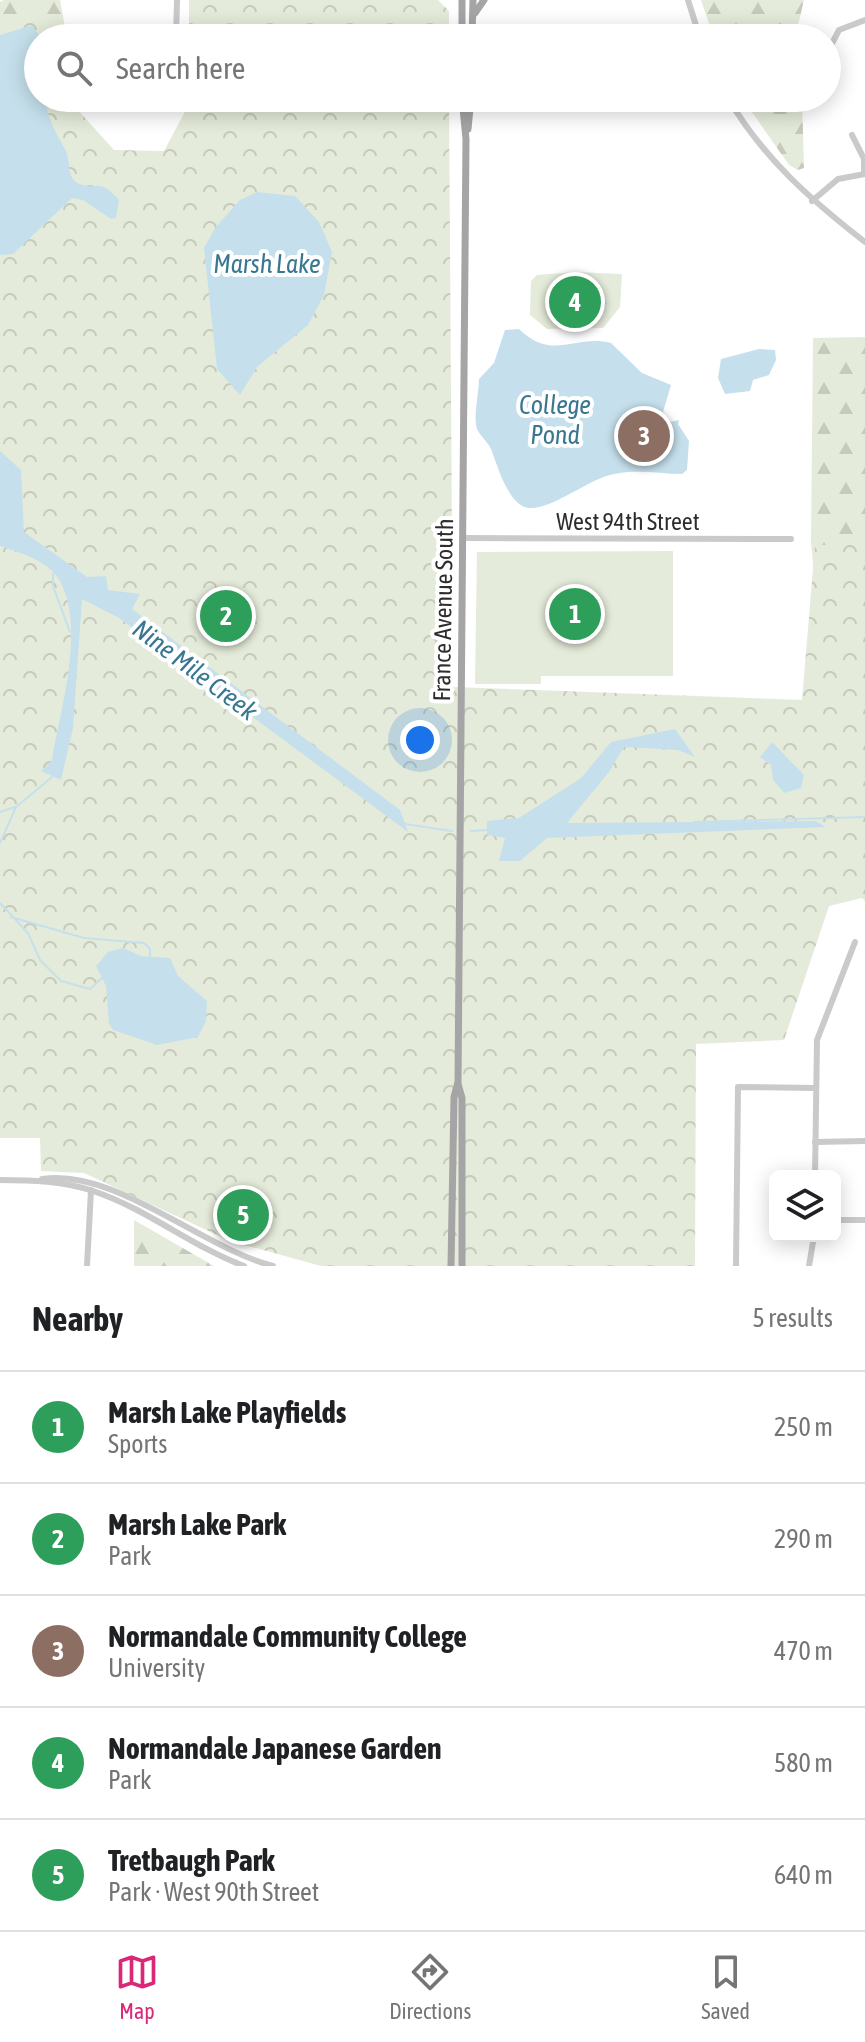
<!DOCTYPE html>
<meta charset="utf-8">
<style>
:root{--surface:#fff;--page:#f6f6f6;--text:#202124;--muted:#757577;--line:#e0e0e0;--accent:#db2777}
body{margin:0;font-family:"Asap Condensed",sans-serif;background:var(--page);color:var(--text)}
.controls{position:absolute;right:24px;bottom:24px;display:grid;overflow:hidden;border-radius:12px;box-shadow:0 4px 20px #0003}
.controls button{width:72px;height:72px;display:grid;place-items:center;padding:0;border:0;border-bottom:2px solid var(--line);background:var(--surface);color:var(--text);font:40px sans-serif}
.you{position:absolute;left:420px;top:740px;width:28px;height:28px;margin:-20px;border:6px solid #fff;border-radius:50%;background:#1a73e8;box-shadow:0 0 0 12px #1a73e833}
.badge{display:grid;place-items:center;width:52px;height:52px;border-radius:50%;background:var(--accent);color:#fff;font-size:26px;font-weight:700}
.pin{position:absolute;translate:-50% -50%;border:4px solid #fff;box-shadow:0 2px 8px #0006}
.list{margin:0;padding:0;list-style:none}
h2{display:flex;justify-content:space-between;align-items:center;height:104px;margin:0;padding:0 32px;font-size:34px}
h2 small{font-size:26px;font-weight:400;color:var(--muted)}
.list li{display:grid;grid-template-columns:52px 1fr auto;gap:24px;align-items:center;box-sizing:border-box;height:112px;padding:0 32px;border-top:2px solid var(--line)}
.list b{display:block;font-size:30px;white-space:nowrap}
.list p{margin:0;font-size:26px;white-space:nowrap;color:var(--muted)}
.list em{font-size:26px;font-style:normal;color:var(--muted)}
.icon{flex:none;width:44px;height:44px;fill:none;stroke:currentColor;stroke-width:2;stroke-linecap:round;stroke-linejoin:round}
.map{position:relative;flex:none;width:865px;height:1266px;overflow:hidden}
.search{position:absolute;background:var(--surface);box-shadow:0 4px 20px #0003;left:24px;right:24px;top:24px;height:88px;display:flex;align-items:center;gap:20px;box-sizing:border-box;padding:0 28px;border-radius:44px;color:var(--muted);font-size:30px}
.sheet{height:664px;background:var(--surface)}
nav{display:flex;justify-content:space-around;align-items:center;box-sizing:border-box;height:112px;border-top:2px solid var(--line);background:var(--surface);font-size:22px;color:var(--muted)}
nav a{display:grid;justify-items:center;gap:4px}
nav .on{color:var(--accent)}
.map>svg:first-child{display:block}
.green{fill:#e5ebda}
.forest{fill:url(#forest-firs)}
.park{fill:url(#park-crowns)}
.water{fill:#c5e0ec}
.lines{fill:none;stroke-linecap:round;stroke-linejoin:round}
.stream{stroke:#c5e0ec;stroke-width:2}
.minor{stroke:#cacaca;stroke-width:6}
.major{stroke:#a5a5a5;stroke-width:7}
.labels{text-anchor:middle;dominant-baseline:central;stroke-width:8;stroke-linejoin:round;paint-order:stroke}
.street-label{font-size:24px;fill:#2d2d2d;stroke:#fff}
.water-label{font-size:26px;font-style:italic;fill:#397791;stroke:#fff}
</style>
<div class="map">
<svg width="865" height="1266" viewBox="0 0 865 1266">
<defs>
<pattern id="forest-firs" width="22" height="20" patternUnits="userSpaceOnUse" patternTransform="scale(2)"><rect width="22" height="20" fill="#e5ebda"/><path d="M5 1l3.5 6h-7zM16 11l3.5 6h-7z" fill="#c5cabb"/></pattern>
<pattern id="park-crowns" width="20" height="18" patternUnits="userSpaceOnUse" patternTransform="scale(2)"><rect width="20" height="18" fill="#e5ebda"/><path d="M2 6a3 3 0 1 1 6 0M12 15a3 3 0 1 1 6 0" fill="none" stroke="#c5cabb"/></pattern>
</defs>
<rect width="100%" height="100%" fill="#fff"/>
<g class="green">
<path d="M575,272L622,274L620,307L603,328L547,329L530,315L531,281L537,275Z"/>
<path d="M673,551V676H541V684H475L477,552Z"/>
</g>
<g class="forest">
<path d="M4,0H60L67,38L0,35V2Z"/>
<path d="M701,0H804L795,38H714Z"/>
<path d="M742,98H802L804,168L798,170L789,165Z"/>
<path d="M865,337V627L816,597L811,542L813,338Z"/>
<path d="M134,1220L214,1266H134Z"/>
</g>
<g class="park">
<path d="M189,0H438L449,11V38H189Z"/>
<path d="M37,15L61,26L62,38H38V98H67L114,150L164,151L188,106V98H449L453,687L802,700L815,545H865V901L862,898L829,906L784,1040L696,1044L695,1266H321L230,1241L84,1173L41,1171L40,1138H0V24Z"/>
</g>
<g class="water">
<path d="M32,25L41,38H38V98H46C47,120 56,132 66,151C71,161 66,180 80,184C100,191 99,177 119,200L116,218L111,219L83,200L72,198L13,254L0,255V35Z"/>
<path d="M257,192L295,196L319,222L332,252L324,295L308,325L257,367L240,395L217,369L204,248L215,228L240,200Z"/>
<path d="M578,294H599L607,303L595,315L575,316L569,301L556,298L551,316L547,302L551,297L563,296L576,301Z"/>
<path d="M519,329C553,362 574,334 611,343L642,373L671,385L663,412L669,422L679,420L678,424L689,441L687,470L682,474C659,474 638,469 614,474C588,479 552,510 529,508C508,506 497,464 491,449C488,442 480,436 477,429C473,416 479,393 479,379L494,363L505,330Z"/>
<path d="M759,349L775,350L776,360L769,375L753,380L750,391L725,394L718,378L721,359Z"/>
<path d="M0,451L21,470L24,532L87,577L106,576L108,590L140,594L132,609L400,810L408,832L119,618L82,599L73,728L61,780L41,771L52,760C60,709 85,632 61,583C50,561 21,553 0,546Z"/>
<path d="M675,729L695,757L678,750L624,747L609,772L567,823L815,821L826,827L547,838L520,861H499L505,838L487,835V821L519,818L581,778L611,742Z"/>
<path d="M772,742L804,775L801,788L784,793L773,780L771,765L760,757Z"/>
<path d="M123,948L141,956L170,958L178,976L207,1001L206,1021L198,1037L157,1045L113,1030L109,1024L106,986L96,966L108,952Z"/>
</g>
<g class="lines">
<g class="stream">
<path d="M53,574V586L70,632"/>
<path d="M0,812L15,807"/>
<path d="M694,822L865,817"/>
<path d="M405,824L452,831"/>
<path d="M471,831L488,830"/>
<path d="M0,843L16,807L52,777"/>
<path d="M0,903L28,933L40,960L61,981L90,989L102,978"/>
<path d="M11,917L84,938L144,943L150,949V956"/>
</g>
<g class="minor">
<path d="M688,0L700,38"/>
<path d="M176,38L177,0"/>
<path d="M827,53L839,30L865,20"/>
<path d="M728,98C763,158 811,200 865,242"/>
<path d="M852,135L864,159V174"/>
<path d="M812,201L838,179L865,174"/>
<path d="M464,538L791,539"/>
<path d="M815,1142L865,1141"/>
<path d="M815,1176L817,1040L855,942"/>
<path d="M42,1179C115,1168 200,1247 273,1266"/>
<path d="M0,1180C31,1180 64,1181 93,1191C147,1209 191,1246 244,1266"/>
<path d="M835,1220H865"/>
<path d="M87,1266L91,1190"/>
<path d="M736,1266L738,1087L816,1088"/>
<path d="M809,1266L814,1236"/>
</g>
<g class="major">
<path d="M462,0V38"/>
<path d="M475,13L484,0"/>
<path d="M472,38L473,0"/>
<path d="M468,129L471,98"/>
<path d="M458,1084L462,1098V1266"/>
<path d="M451,1266L454,1097L458,1082L466,139L462,98"/>
</g>
</g>
<g class="labels">
<g class="street-label">
<text x="628" y="521">West 94th Street</text>
<text transform="translate(443 610) rotate(-89)">France Avenue South</text>
</g>
<g class="water-label">
<text x="267" y="264">Marsh Lake</text>
<text x="555" y="405">College<tspan x="555" dy="30">Pond</tspan></text>
<text transform="translate(195 670) rotate(37)">Nine Mile Creek</text>
</g>
</g>
</svg>
<div class="controls">
<button><svg class="icon" aria-label="layers" viewBox="0 0 24 24"><path d="M12 4l9 5-9 5-9-5zM3 14l9 5 9-5"/></svg></button>
</div>
<div class="you"></div>
<div class="pin badge" style="left:575px;top:614px;background:#2e9e5b">1</div>
<div class="pin badge" style="left:226px;top:616px;background:#2e9e5b">2</div>
<div class="pin badge" style="left:644px;top:436px;background:#8d6e63">3</div>
<div class="pin badge" style="left:575px;top:302px;background:#2e9e5b">4</div>
<div class="pin badge" style="left:243px;top:1215px;background:#2e9e5b">5</div>
<div class="search"><svg class="icon" aria-label="search" viewBox="0 0 24 24"><circle cx="10" cy="10" r="6"/><path d="M15 15l6 6"/></svg>Search here</div>
</div>
<section class="sheet">
<h2>Nearby<small>5 results</small></h2>
<ul class="list">
<li><span class="badge" style="background:#2e9e5b">1</span><div><b>Marsh Lake Playfields</b><p>Sports</p></div><em>250 m</em></li>
<li><span class="badge" style="background:#2e9e5b">2</span><div><b>Marsh Lake Park</b><p>Park</p></div><em>290 m</em></li>
<li><span class="badge" style="background:#8d6e63">3</span><div><b>Normandale Community College</b><p>University</p></div><em>470 m</em></li>
<li><span class="badge" style="background:#2e9e5b">4</span><div><b>Normandale Japanese Garden</b><p>Park</p></div><em>580 m</em></li>
<li><span class="badge" style="background:#2e9e5b">5</span><div><b>Tretbaugh Park</b><p>Park · West 90th Street</p></div><em>640 m</em></li>
</ul>
</section>
<nav>
<a class="on"><svg class="icon" aria-label="map" viewBox="0 0 24 24"><path d="M3 6l6-2 6 2 6-2v14l-6 2-6-2-6 2zM9 4v14M15 6v14"/></svg>Map</a>
<a><svg class="icon" aria-label="directions" viewBox="0 0 24 24"><path d="M12 3l9 9-9 9-9-9zM9 14v-3h6M13 9l2 2-2 2"/></svg>Directions</a>
<a><svg class="icon" aria-label="saved" viewBox="0 0 24 24"><path d="M7 4h10v16l-5-4-5 4z"/></svg>Saved</a>
</nav>
